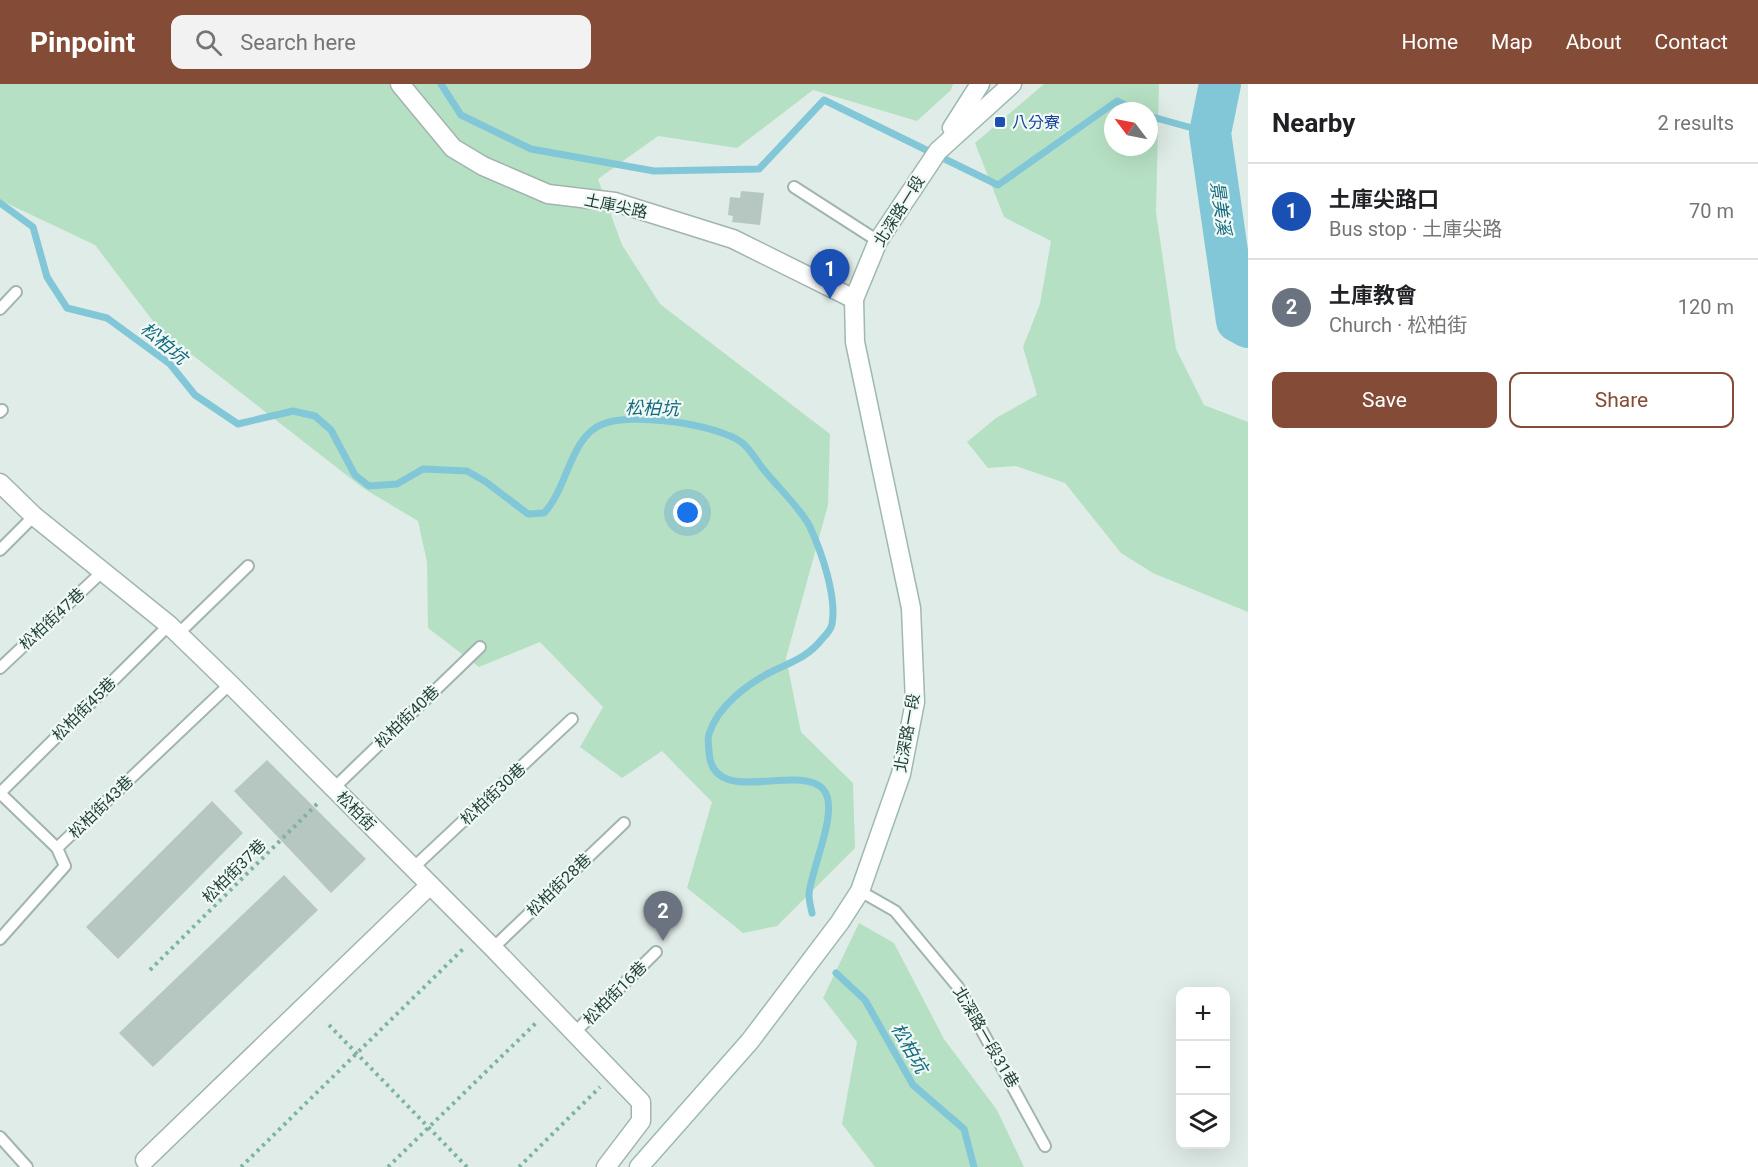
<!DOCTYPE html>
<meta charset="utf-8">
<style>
:root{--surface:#fff;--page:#f2f2f2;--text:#202124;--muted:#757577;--line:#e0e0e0;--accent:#844b36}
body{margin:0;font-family:Roboto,"Noto Sans TC",sans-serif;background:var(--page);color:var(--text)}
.controls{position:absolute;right:18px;bottom:18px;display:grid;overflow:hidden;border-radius:12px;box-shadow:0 6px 24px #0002}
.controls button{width:54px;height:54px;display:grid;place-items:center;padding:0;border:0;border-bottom:2px solid var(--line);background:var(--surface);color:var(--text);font:30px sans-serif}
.compass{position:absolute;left:1104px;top:18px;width:54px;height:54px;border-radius:50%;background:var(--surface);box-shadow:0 6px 24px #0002;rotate:302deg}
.you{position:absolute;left:688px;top:429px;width:21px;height:21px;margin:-15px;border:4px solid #fff;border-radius:50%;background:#1a73e8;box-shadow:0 0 0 9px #1a73e833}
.badge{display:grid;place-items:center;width:39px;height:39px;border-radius:50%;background:var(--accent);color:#fff;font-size:20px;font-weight:700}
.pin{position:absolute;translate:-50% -50px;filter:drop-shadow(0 2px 3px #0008)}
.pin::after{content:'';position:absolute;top:32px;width:21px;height:18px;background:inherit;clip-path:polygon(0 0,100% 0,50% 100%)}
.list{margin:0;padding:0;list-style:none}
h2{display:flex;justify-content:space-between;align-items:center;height:78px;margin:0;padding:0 24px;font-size:26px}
h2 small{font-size:20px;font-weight:400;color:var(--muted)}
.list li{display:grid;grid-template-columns:39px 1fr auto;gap:18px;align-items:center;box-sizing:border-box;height:96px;padding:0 24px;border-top:2px solid var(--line)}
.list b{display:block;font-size:22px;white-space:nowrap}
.list p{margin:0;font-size:20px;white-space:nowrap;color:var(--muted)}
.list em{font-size:20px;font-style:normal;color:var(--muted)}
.actions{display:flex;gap:12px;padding:18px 24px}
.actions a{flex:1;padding:14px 0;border:2px solid var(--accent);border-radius:12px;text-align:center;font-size:21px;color:var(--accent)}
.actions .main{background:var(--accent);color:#fff}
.icon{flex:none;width:33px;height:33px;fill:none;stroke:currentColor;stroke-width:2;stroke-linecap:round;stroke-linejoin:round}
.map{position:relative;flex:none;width:1248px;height:1083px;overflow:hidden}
header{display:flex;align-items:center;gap:36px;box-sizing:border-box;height:84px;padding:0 30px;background:var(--accent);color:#fff}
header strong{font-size:28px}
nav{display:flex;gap:33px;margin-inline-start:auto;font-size:21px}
.search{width:420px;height:54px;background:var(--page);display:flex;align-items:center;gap:15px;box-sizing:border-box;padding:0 21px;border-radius:12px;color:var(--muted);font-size:22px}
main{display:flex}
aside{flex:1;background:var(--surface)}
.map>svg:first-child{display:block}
.green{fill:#b6e0c3;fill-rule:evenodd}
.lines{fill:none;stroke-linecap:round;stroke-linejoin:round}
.stream{stroke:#82c7d7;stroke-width:7}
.river{stroke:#82c7d7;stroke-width:42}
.building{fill:#b5c7c0}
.lane-casing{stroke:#a2b4af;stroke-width:14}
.street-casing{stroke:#a2b4af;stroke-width:21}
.secondary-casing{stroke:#9db9b0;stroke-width:21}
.path{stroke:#7db3a4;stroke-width:4;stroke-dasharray:3 4.5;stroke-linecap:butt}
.lane{stroke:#fff;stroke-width:10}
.street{stroke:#fff;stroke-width:18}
.secondary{stroke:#fff;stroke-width:18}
.transit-dot{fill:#1a4fb4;stroke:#f0f9f5;stroke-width:2}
.labels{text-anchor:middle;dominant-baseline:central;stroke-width:4.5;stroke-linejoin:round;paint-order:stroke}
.transit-label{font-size:16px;fill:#164399;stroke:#f0f9f5;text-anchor:start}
.street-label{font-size:16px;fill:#1f3e37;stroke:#f0f9f5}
.water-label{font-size:18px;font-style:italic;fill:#136980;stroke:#f0f9f5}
</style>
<header>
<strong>Pinpoint</strong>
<div class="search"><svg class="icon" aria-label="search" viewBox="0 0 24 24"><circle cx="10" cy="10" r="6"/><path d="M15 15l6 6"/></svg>Search here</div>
<nav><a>Home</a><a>Map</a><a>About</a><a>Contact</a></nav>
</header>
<main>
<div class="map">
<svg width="1248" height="1083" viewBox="0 0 1248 1083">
<rect width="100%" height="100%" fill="#e0ece7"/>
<g class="green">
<path d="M0,0H953L951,6L917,37L813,6L737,64L658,52L598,95L622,161L660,220L830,350L828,421L786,574L801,648L853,699L855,764L777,842L743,849L687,804L712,718L662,667L622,694L580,663L603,623L540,558L479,583L428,544L427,478L418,437L363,404L159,245L95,161L0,116Z"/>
<path d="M1044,0H1159L1156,128L1176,265L1204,321L1248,338V528L1153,489L1121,469L1065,399L1016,382L988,384L967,358L996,334L1037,311L1023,263L1040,220L1051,157L1004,133L975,59ZM1113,27H1149V63H1113Z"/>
<path d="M859,839L894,859L944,955L997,1026L1024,1083H875L842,1040L857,958L823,914Z"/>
</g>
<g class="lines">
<g class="stream">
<path d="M441,0L461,31L531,65L654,87L759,85L824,16L998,101L1117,17L1138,27"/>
<path d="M1149,32L1210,49"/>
<path d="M0,119L33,143L47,193L67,224L107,234L170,280L195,311L238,340L293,327L315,332L331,346L355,391L369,402L397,400L423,385L467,387L486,398L528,430L544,429C568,404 570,352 603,340C631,328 716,340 741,358C750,364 757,378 764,386C778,404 800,423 810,443C822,469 837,513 832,540C831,546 826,551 822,555C809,572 792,578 773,587C748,599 717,623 709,650C707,655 709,663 709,668C712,725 799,678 823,705C841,725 810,786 809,811C809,817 811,824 812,829"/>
<path d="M836,889L865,916L913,1001L964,1045L974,1083"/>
</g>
<path class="river" d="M1220,0L1210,49L1237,237L1248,243"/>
</g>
<g class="building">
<path d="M741,107L764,109L760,141L732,138L733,132L728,131L730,113L740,114Z"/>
<path d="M267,676L366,775L331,809L234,707Z"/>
<path d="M212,717L243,749L118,875L86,843Z"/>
<path d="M284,791L318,826L153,983L119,949Z"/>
</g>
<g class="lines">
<g class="lane-casing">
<g id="lane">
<path d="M794,103L878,157"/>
<path d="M0,225L16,208"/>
<path d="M0,328L2,326"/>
<path d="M0,466L34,432"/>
<path d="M178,550L248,482"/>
<path d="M0,584L103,487"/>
<path d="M334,704L480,563"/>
<path d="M0,709L169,541"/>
<path d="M0,709L57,764"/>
<path d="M413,784L572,635"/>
<path d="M860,807L895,827L958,903L1045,1062"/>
<path d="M0,855L65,782L57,764L230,600"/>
<path d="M493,864L624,739"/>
<path d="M574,949L656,868"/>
<path d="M0,1053L27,1083"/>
</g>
</g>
<g class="street-casing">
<g id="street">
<path d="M400,0L453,64L483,82L548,110L615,118L733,155L854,215"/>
<path d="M0,399L34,432L169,541L230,600L493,864L641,1018V1037L606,1083"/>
<path d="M145,1076L430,801"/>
</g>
</g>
<g class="secondary-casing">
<g id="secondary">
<path d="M952,44L980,0"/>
<path d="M639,1083L750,957L840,838L860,807L901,690L915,618L911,524L855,258L854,215L878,157L938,67L1012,0"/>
</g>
</g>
<g class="path">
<path d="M150,886L320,717"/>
<path d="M329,941L467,1083"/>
<path d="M241,1083L465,863"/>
<path d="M388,1083L538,937"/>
<path d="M519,1083L600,1003"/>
</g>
<use href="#lane" class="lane"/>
<use href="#street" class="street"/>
<use href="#secondary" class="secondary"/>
</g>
<rect class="transit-dot" x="994" y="32" width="12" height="12" rx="3"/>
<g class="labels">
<g class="transit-label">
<text x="1012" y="38">八分寮</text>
</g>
<g class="street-label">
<text transform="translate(616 122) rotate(12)">土庫尖路</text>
<text transform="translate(899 127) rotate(-58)">北深路一段</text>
<text transform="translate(52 535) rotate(-43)">松柏街47巷</text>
<text transform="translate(84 625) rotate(-45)">松柏街45巷</text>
<text transform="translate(407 633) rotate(-44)">松柏街40巷</text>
<text transform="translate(907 649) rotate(-80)">北深路一段</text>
<text transform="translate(493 710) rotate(-43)">松柏街30巷</text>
<text transform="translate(101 723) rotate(-44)">松柏街43巷</text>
<text transform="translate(356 727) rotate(45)">松柏街</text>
<text transform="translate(234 787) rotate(-45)">松柏街37巷</text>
<text transform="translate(559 801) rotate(-44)">松柏街28巷</text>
<text transform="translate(615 909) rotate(-45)">松柏街16巷</text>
<text transform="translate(986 953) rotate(60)">北深路一段31巷</text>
</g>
<g class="water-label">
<text transform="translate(1221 124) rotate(82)">景美溪</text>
<text transform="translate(164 259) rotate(40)">松柏坑</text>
<text transform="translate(652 324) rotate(1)">松柏坑</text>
<text transform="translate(910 964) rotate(60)">松柏坑</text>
</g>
</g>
</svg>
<div class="controls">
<button>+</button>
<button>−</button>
<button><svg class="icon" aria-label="layers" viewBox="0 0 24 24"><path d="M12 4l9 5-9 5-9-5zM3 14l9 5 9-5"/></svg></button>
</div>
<svg class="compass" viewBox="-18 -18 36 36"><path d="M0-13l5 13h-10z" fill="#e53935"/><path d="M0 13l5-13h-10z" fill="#757577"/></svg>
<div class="you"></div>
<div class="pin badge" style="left:830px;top:215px;background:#1a4fb4">1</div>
<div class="pin badge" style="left:663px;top:857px;background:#6b7280">2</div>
</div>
<aside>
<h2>Nearby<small>2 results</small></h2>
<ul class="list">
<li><span class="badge" style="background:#1a4fb4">1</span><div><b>土庫尖路口</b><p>Bus stop · 土庫尖路</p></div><em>70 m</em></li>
<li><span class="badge" style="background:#6b7280">2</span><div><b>土庫教會</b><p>Church · 松柏街</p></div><em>120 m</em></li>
</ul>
<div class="actions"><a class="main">Save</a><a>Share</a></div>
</aside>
</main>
